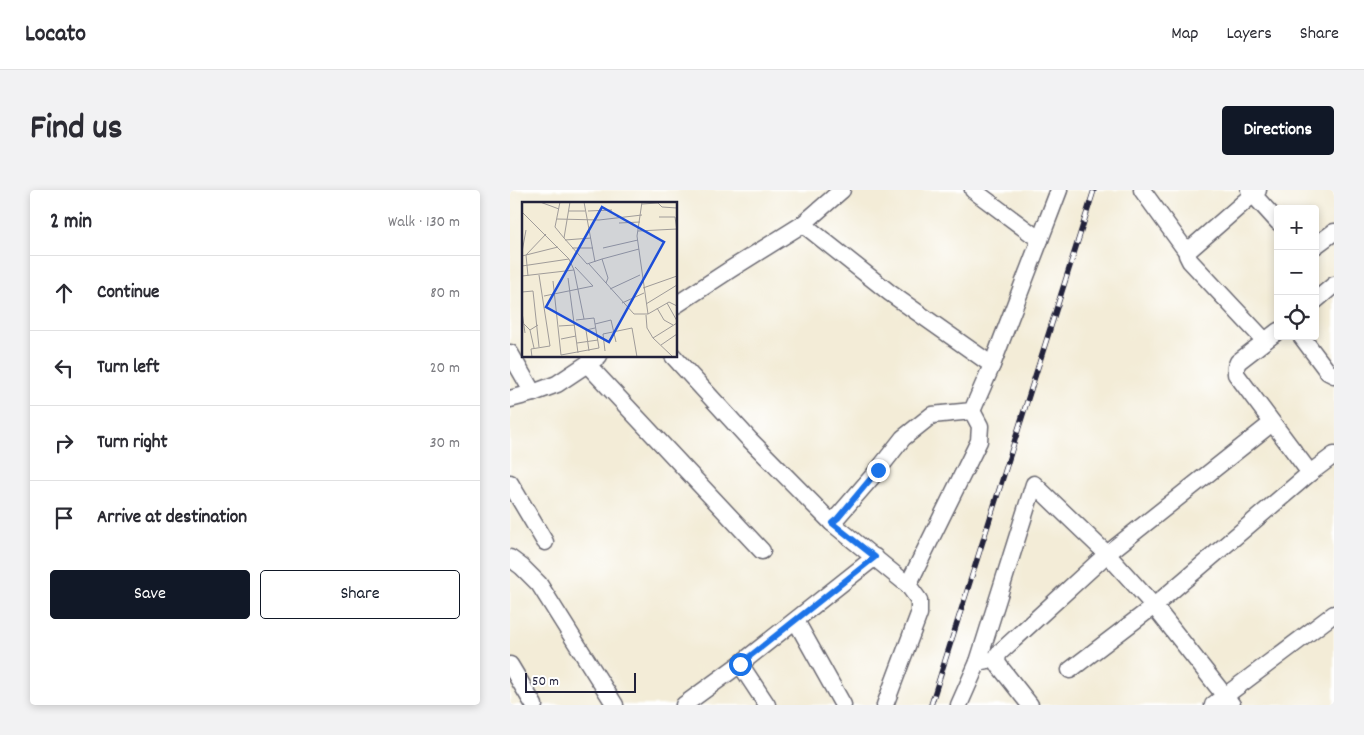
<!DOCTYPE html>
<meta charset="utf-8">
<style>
:root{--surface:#fff;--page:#f2f2f3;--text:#2b2b33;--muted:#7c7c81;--line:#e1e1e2;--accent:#111827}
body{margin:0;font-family:Dekko,sans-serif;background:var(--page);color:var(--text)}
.controls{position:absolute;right:15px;top:15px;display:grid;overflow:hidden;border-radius:5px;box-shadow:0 2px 8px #0003}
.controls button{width:45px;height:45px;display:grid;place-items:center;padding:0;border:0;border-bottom:1px solid var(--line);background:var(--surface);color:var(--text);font:25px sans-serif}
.scale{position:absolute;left:15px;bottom:12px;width:111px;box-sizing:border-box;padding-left:5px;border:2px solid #22223b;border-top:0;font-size:14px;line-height:18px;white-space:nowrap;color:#22223b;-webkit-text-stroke:4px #fff;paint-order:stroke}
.stop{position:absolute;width:15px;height:15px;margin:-11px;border:4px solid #1a73e8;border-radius:50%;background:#fff}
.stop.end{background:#1a73e8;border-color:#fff;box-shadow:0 1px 5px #0008}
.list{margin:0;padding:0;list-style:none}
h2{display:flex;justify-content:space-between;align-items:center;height:65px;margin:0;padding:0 20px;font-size:21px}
h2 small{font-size:16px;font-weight:400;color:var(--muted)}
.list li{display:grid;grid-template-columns:32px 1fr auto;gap:15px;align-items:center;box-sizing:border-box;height:75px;padding:0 20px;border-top:1px solid var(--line)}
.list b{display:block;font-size:19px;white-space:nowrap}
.list em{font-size:16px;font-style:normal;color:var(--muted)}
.actions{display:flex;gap:10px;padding:15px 20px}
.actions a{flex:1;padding:11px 0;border:1px solid var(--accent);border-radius:5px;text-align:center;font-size:18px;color:var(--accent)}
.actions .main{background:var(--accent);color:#fff}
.icon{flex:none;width:28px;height:28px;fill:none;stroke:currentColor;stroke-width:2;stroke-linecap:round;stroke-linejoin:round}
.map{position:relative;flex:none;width:824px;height:515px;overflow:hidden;border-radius:5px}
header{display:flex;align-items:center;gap:30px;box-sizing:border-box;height:70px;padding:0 25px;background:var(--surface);border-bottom:1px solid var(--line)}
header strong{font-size:24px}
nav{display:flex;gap:28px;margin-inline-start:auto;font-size:18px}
.intro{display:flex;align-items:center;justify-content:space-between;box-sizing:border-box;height:120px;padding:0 30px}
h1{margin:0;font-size:35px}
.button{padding:12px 22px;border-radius:5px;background:var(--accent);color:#fff;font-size:18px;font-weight:700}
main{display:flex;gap:30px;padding:0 30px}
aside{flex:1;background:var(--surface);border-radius:5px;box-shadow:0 2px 8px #0003}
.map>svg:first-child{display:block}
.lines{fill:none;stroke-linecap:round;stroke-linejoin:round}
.minor-casing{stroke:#6b6972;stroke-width:19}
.minor{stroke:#fff;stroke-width:16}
.rail-casing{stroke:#22223b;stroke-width:5.5}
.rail{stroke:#fff;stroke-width:4;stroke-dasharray:11;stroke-linecap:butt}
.route{stroke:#1a73e8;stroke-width:6}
.inset-road{fill:none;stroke:#9f9b99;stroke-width:1}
.view{fill:#1d4ed8;fill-opacity:0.15;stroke:#1d4ed8;stroke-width:2.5}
.inset-edge{fill:none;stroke:#22223b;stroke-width:2.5}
</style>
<header>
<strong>Locato</strong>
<nav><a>Map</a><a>Layers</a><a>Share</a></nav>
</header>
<div class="intro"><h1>Find us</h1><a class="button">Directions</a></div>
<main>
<aside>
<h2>2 min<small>Walk · 130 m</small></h2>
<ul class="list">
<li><svg class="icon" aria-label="ahead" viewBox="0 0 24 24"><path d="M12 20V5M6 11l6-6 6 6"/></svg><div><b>Continue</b></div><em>80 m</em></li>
<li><svg class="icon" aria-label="left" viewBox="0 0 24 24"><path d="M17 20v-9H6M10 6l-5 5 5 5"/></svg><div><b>Turn left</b></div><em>20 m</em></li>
<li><svg class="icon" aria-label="right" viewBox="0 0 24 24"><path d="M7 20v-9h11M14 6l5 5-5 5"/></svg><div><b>Turn right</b></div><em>30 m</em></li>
<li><svg class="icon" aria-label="arrive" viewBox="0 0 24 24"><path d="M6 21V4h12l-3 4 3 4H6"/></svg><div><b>Arrive at destination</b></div></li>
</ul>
<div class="actions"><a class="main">Save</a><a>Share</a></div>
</aside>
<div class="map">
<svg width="824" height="515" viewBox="0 0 824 515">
<rect width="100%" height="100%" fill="#fff"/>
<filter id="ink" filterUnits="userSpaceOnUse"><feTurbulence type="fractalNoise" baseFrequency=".02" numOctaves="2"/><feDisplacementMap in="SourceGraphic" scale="10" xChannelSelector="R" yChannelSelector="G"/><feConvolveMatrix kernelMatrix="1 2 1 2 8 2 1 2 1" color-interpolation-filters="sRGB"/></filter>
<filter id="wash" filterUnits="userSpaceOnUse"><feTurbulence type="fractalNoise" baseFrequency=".0096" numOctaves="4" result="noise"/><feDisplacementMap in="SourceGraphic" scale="20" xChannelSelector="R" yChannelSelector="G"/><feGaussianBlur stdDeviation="1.12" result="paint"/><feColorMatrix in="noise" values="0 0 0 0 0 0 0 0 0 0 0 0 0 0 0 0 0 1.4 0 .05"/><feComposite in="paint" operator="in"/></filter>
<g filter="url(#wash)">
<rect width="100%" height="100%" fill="#f3ecd7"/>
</g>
<g filter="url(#ink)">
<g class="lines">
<g class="minor-casing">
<g id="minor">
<path d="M463,0L530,50"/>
<path d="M632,0L677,62"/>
<path d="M739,0L768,32"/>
<path d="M748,0L677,62V65L680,71L755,151"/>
<path d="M293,34L380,103L482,175"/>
<path d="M805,56L824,42"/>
<path d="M805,111L824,95"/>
<path d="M166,115L221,79L293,34L332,0"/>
<path d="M768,141L728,172L726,177V184L800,283"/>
<path d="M791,146L818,182L824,185"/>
<path d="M0,163L23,203"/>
<path d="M163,166L239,249L322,333L368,280L393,248L422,225L462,221L482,175L549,0"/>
<path d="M77,174L252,361"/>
<path d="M0,209L23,203L47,194L89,166"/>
<path d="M0,293L35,352"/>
<path d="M322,333L398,395L409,410V424L375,515"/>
<path d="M0,368L12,377L29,394L105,515"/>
<path d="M398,395L469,251L470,236L462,221"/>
<path d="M286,431L333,515"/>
<path d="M468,472L524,294L597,364L644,416L722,515"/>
<path d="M230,474L257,515"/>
<path d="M0,475L24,515"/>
<path d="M560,480L644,416L800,283L824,265"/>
<path d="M174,515L230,474L365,367"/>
<path d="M449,515L468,472L478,470"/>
<path d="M520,515L490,477L487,472L488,464L597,364L762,233"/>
<path d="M703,515L824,424"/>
</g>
</g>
<use href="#minor" class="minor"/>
<g class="rail-casing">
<path id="rail" d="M421,515L584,0"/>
</g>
<use href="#rail" class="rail"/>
</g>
</g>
<g class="lines" filter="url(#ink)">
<path class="route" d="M230,474L365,367L322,333L328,328L368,280"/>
</g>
<g transform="translate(12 12)">
<rect width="155" height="155" fill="#f3ecd7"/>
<path class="inset-road" d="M18,0L37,7M38,0L33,25L42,36M48,0L42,36L65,62L80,57M62,0L73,60M120,0L115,34L126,112M136,1L140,5L155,6M120,2L136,1M47,9H63M66,9L90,8M0,10L47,57L52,68M137,15H153L155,29M35,17L77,18L120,13M97,21L118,20M116,29L155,27M43,38L69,36M50,46H71M81,46L116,38M117,47L80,57L86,76L84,81L112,112H126L147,100L155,104M0,50L4,28M0,54L36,45M67,62L84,81M0,64L47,57M0,74L52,68L62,117M6,74L4,53L24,32M46,76L56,151M31,79L39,153M121,86L155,74M88,87L118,73M0,90L11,89L17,145M22,94L71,84L53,65M100,101L122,91M145,101L155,119M124,102L155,83M135,106L142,118L151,123M0,110L3,131M124,113L125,126L131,136L155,121M2,122L8,128L16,123M73,122L89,118L94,140M37,124L53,123M8,128L12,146M131,136L151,155M39,137L54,134M55,141L76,138M139,143L155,132M67,149L64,128L73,126M83,149L81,132L110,126L115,155M39,153L77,146L72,116L54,118M10,155L9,147L28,144L17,73"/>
<path class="view" d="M80,5L142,40L87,140L24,105Z"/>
<rect width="155" height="155" class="inset-edge"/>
</g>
</svg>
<div class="controls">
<button>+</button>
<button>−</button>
<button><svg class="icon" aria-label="locate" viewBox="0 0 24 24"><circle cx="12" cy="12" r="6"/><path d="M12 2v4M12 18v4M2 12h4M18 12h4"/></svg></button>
</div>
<div class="scale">50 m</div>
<div class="stop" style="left:230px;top:474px"></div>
<div class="stop end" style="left:368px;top:280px"></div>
</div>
</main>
